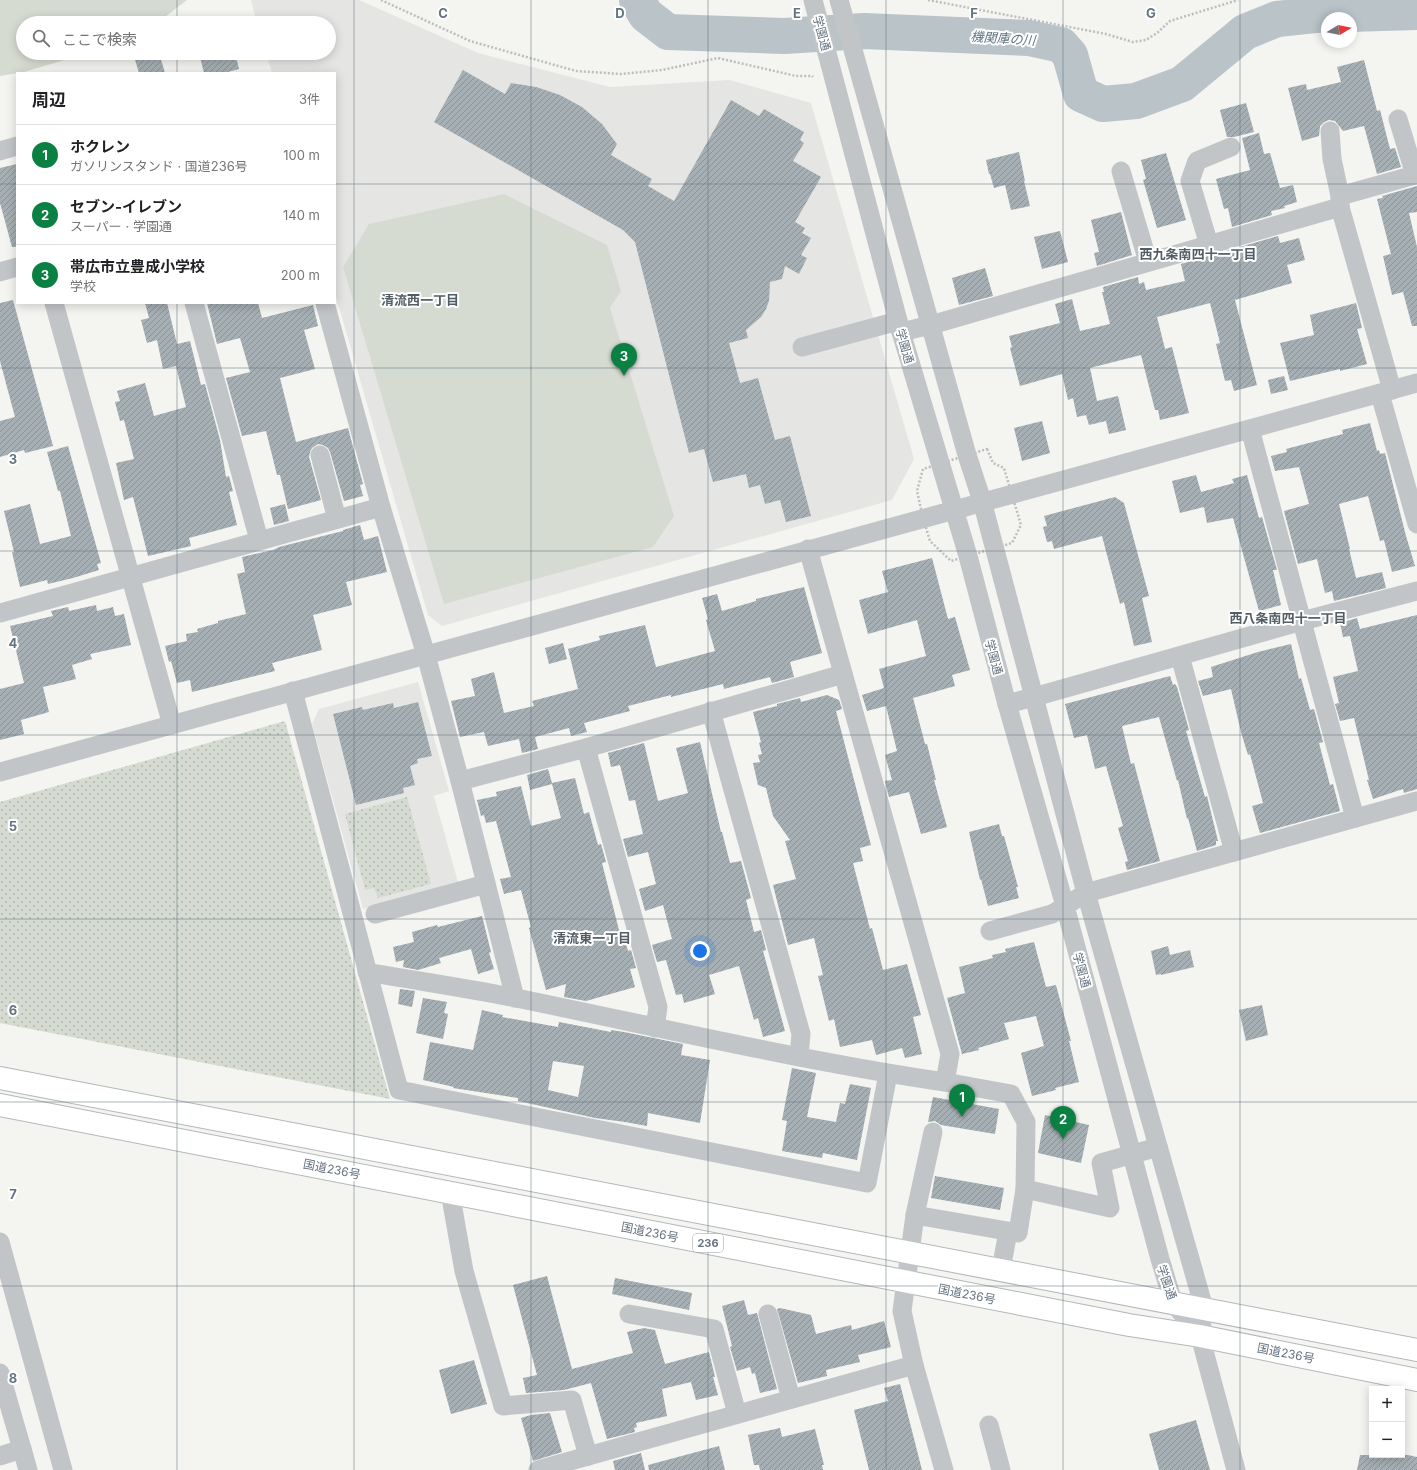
<!DOCTYPE html>
<html lang="ja">
<meta charset="utf-8">
<style>
:root{--surface:#fff;--page:#f2f2f2;--text:#202124;--muted:#757577;--line:#e0e0e0;--accent:#0b8043}
body{margin:0;font-family:Inter,"Noto Sans JP",sans-serif;background:var(--page);color:var(--text)}
.controls{position:absolute;right:12px;bottom:12px;display:grid;overflow:hidden;border-radius:0px;box-shadow:0 2px 10px #0003}
.controls button{width:36px;height:36px;display:grid;place-items:center;padding:0;border:0;border-bottom:1px solid var(--line);background:var(--surface);color:var(--text);font:20px sans-serif}
.compass{position:absolute;left:1321px;top:12px;width:36px;height:36px;border-radius:50%;background:var(--surface);box-shadow:0 2px 10px #0003;rotate:80deg}
.you{position:absolute;left:700px;top:951px;width:14px;height:14px;margin:-10px;border:3px solid #fff;border-radius:50%;background:#1a73e8;box-shadow:0 0 0 6px #1a73e833}
.badge{display:grid;place-items:center;width:26px;height:26px;border-radius:50%;background:var(--accent);color:#fff;font-size:13px;font-weight:700}
.pin{position:absolute;translate:-50% -33px;filter:drop-shadow(0 1px 2px #0008)}
.pin::after{content:'';position:absolute;top:21px;width:14px;height:12px;background:inherit;clip-path:polygon(0 0,100% 0,50% 100%)}
.list{margin:0;padding:0;list-style:none}
h2{display:flex;justify-content:space-between;align-items:center;height:52px;margin:0;padding:0 16px;font-size:17px}
h2 small{font-size:13px;font-weight:400;color:var(--muted)}
.list li{display:grid;grid-template-columns:26px 1fr auto;gap:12px;align-items:center;box-sizing:border-box;height:60px;padding:0 16px;border-top:1px solid var(--line)}
.list b{display:block;font-size:15px;white-space:nowrap}
.list p{margin:0;font-size:13px;white-space:nowrap;color:var(--muted)}
.list em{font-size:13px;font-style:normal;color:var(--muted)}
.icon{flex:none;width:22px;height:22px;fill:none;stroke:currentColor;stroke-width:2;stroke-linecap:round;stroke-linejoin:round}
.map{position:relative;flex:none;width:1417px;height:1470px;overflow:hidden}
.search{position:absolute;background:var(--surface);box-shadow:0 2px 10px #0003;left:16px;top:16px;width:320px;height:44px;display:flex;align-items:center;gap:10px;box-sizing:border-box;padding:0 14px;border-radius:22px;color:var(--muted);font-size:15px}
.panel{position:absolute;background:var(--surface);box-shadow:0 2px 10px #0003;left:16px;top:72px;width:320px;height:232px;border-radius:0px}
.map>svg:first-child{display:block}
.built{fill:#e5e6e4}
.park{fill:url(#park-dots)}
.pitch{fill:#d5dbd1}
.lines{fill:none;stroke-linecap:round;stroke-linejoin:round}
.river{stroke:#b9c3c8;stroke-width:36}
.building{fill:url(#building-hatch);fill-rule:evenodd}
.highway-casing{stroke:#b4b7ba;stroke-width:24}
.path{stroke:#bbbdbf;stroke-width:2.5;stroke-dasharray:2 2;stroke-linecap:butt}
.minor{stroke:#c2c5c8;stroke-width:19}
.highway{stroke:#fff;stroke-width:22}
.grid{fill:none;stroke:#647481;stroke-width:1;stroke-opacity:0.55}
.labels{text-anchor:middle;dominant-baseline:central;stroke-width:4;stroke-linejoin:round;paint-order:stroke}
.shield{fill:#fff;stroke:#929ea7;stroke-width:1}
.shield-label{font-size:11px;font-weight:bold;fill:#647481}
.street-label{font-size:12px;fill:#647481;stroke:#fff}
.water-label{font-size:13px;font-style:italic;fill:#5f767e;stroke:#fff}
.neighbourhood-label{font-size:13px;font-weight:bold;fill:#525d66;stroke:#fff}
.grid-label{font-size:13px;text-anchor:middle;font-weight:bold;fill:#647481;stroke:#fff;stroke-width:4;stroke-linejoin:round;paint-order:stroke}
</style>
<div class="map">
<svg width="1417" height="1470" viewBox="0 0 1417 1470">
<defs>
<pattern id="park-dots" width="8" height="8" patternUnits="userSpaceOnUse"><rect width="8" height="8" fill="#d5dbd1"/><path d="M2 2h.1M6 6h.1" fill="none" stroke="#b0b6af" stroke-width="1.8" stroke-linecap="round"/></pattern>
<pattern id="building-hatch" width="6" height="6" patternUnits="userSpaceOnUse"><rect width="6" height="6" fill="#a6afb3"/><path d="M-1 1l2-2M0 6l6-6M5 7l2-2" fill="none" stroke="#8b9397"/></pattern>
</defs>
<rect width="100%" height="100%" fill="#f4f4f0"/>
<g class="built">
<path d="M251,0H359L478,53L610,87L730,80L811,103L914,459L892,500L442,626L428,615L335,293V73H272L266,53H329V23H257Z"/>
<path d="M418,682L449,791L434,796L458,882L363,909L312,724L319,709Z"/>
</g>
<g class="park">
<path d="M285,721L390,1099L0,1023V802Z"/>
<path d="M407,797L431,884L378,898L374,888L365,890L345,814Z"/>
</g>
<g class="pitch">
<path d="M0,0H187L157,23H23V53H88L24,72L0,76Z"/>
<path d="M504,194L607,245L621,291L610,308L674,516L653,547L444,604L343,267L369,224Z"/>
</g>
<g class="lines">
<path class="river" d="M637,0L646,15L668,32L784,36L864,31L1029,38L1061,45L1070,55L1081,94L1103,104L1136,101L1182,84L1245,32L1277,19L1315,15L1417,12"/>
</g>
<g class="building">
<path d="M133,53H159L165,73H139Z"/>
<path d="M199,53H235L239,69L224,73H204Z"/>
<path d="M1364,60L1377,111L1380,110L1390,149L1395,148L1401,167L1377,174L1364,126L1343,131L1335,121L1329,120L1324,122L1320,126L1319,136L1302,141L1288,88L1306,84L1307,90L1341,82L1337,67Z"/>
<path d="M463,70L505,94L511,83L536,87L560,95L582,107L602,124L617,144L611,155L652,179L648,186L674,201L731,100L759,116L764,109L804,132L800,140L804,143L793,161L821,177L795,222L805,228L802,233L811,238L801,255L807,258L799,274L785,266L782,279L770,282L769,301L766,309L761,317L746,330L748,338L729,343L740,383L758,378L775,440L790,436L811,516L786,522L780,500L765,504L760,485L749,488L746,474L713,482L704,449L689,453L635,242L623,230L434,122Z"/>
<path d="M1246,103L1254,132L1234,137H1227L1220,110Z"/>
<path d="M1259,133L1264,154L1270,153L1280,188L1293,185L1297,202L1284,206L1285,208L1271,211L1272,215L1232,227L1228,208L1224,209L1216,179L1250,170L1242,138Z"/>
<path d="M1019,152L1025,181H1024L1030,206L1011,210L1005,185L994,188L990,174H989L986,160Z"/>
<path d="M1166,153L1186,220L1157,228L1143,180L1146,179L1141,160Z"/>
<path d="M17,164V247H12L0,203V168Z"/>
<path d="M1417,186V212L1409,213L1417,247V326H1412L1403,292L1392,295L1383,256L1391,254L1377,199L1383,198L1382,196Z"/>
<path d="M1121,212L1132,255L1097,266L1094,253L1099,252L1091,220Z"/>
<path d="M1060,231L1068,262L1042,269L1034,237Z"/>
<path d="M1278,236L1280,243L1299,238L1305,260L1287,265L1292,283L1235,300L1257,385L1234,391L1231,380L1225,381L1216,344L1220,343L1210,303L1157,317L1165,349L1172,347L1189,413L1160,420L1158,410H1155L1141,355L1090,368L1097,401L1118,396L1126,430L1109,434L1106,421L1089,425L1086,415L1077,417L1073,398L1068,400L1062,374L1020,386L1010,348L1012,347L1009,336L1060,323L1055,304L1072,299L1080,331L1110,324L1102,292H1104L1103,287L1138,277L1139,284L1144,282L1146,290L1185,281L1181,264Z"/>
<path d="M985,268L993,296L959,305L952,278Z"/>
<path d="M13,300L53,446L25,453L24,450L0,457V421L15,417L0,361V303Z"/>
<path d="M145,303H167L177,344L190,341L201,385L205,384L220,440L226,477L229,476L233,491L229,492L237,525L189,538L191,546L148,556L133,497L124,500L116,463L134,459L124,420L120,421L115,402L120,401L117,391L145,383L154,416L186,407L176,366L163,369L157,340L147,343L141,320L149,318Z"/>
<path d="M207,303H258L262,318L313,305L318,326L304,330L315,369L280,378L296,442L348,428L363,484L360,485L363,496L344,501L330,452L328,448L323,445L318,444L312,448L310,452L309,457L321,500L288,509L280,475H277L266,431L242,436L226,378L250,372L240,338L217,344Z"/>
<path d="M1356,303L1362,328L1357,329L1367,364L1340,371V369L1290,381L1280,343L1314,335L1310,315Z"/>
<path d="M1284,376L1288,390L1271,394L1268,380Z"/>
<path d="M1042,421L1050,453L1022,461L1014,428Z"/>
<path d="M1370,423L1377,451L1379,450L1380,454L1385,453L1406,536L1415,566L1392,572L1384,540L1380,541L1368,496L1339,504L1350,549H1349L1356,578L1382,572L1386,588L1334,601L1332,591L1325,593L1317,559L1298,564L1284,511L1309,504L1299,467L1275,471L1271,456L1287,452L1286,449L1343,434L1342,430Z"/>
<path d="M68,446L101,563L97,564L99,570L73,578L48,584L47,580L20,587L12,552H14L4,511L30,504L40,544L71,536L60,491H58L47,452Z"/>
<path d="M1196,475L1201,492L1234,483L1232,479L1247,475L1259,518L1262,517L1277,570H1273L1281,605L1259,611L1233,518L1207,523L1204,507L1180,513L1172,481Z"/>
<path d="M1115,497L1124,503L1149,596L1142,598L1152,642L1134,646L1124,602L1120,604L1102,536L1054,549L1052,541L1047,542L1043,527L1047,526L1044,516Z"/>
<path d="M285,504L289,521L274,525L270,508Z"/>
<path d="M360,525L364,540L378,536L387,572L346,582L352,605L313,615L322,650L272,663L275,671L192,692L190,680L177,683L171,661L169,662L165,646L187,641L186,634L198,632L197,629L218,623V621L246,614L237,574L245,572L242,557L273,550L279,547L343,531V530Z"/>
<path d="M932,558L948,619L955,617L970,670L952,675L955,686L913,698L925,744H927L936,780H934L947,827L921,834L909,792L889,797L888,794L885,781L892,780L885,755L897,751L886,706L867,711L862,695L884,688L879,669L926,656L917,620L868,634L859,600L888,592L882,571Z"/>
<path d="M804,587L822,653L790,662L794,677L772,683L770,677L724,689L723,684L671,697V695L628,706L630,711L584,723L587,732L571,736L569,728L535,737L538,749L522,753L519,739L488,746L484,732L460,737L451,701L475,696L471,679L494,672L504,713L534,706L532,701L578,689L568,649L600,640L599,636L645,625L656,667L715,651L706,620L708,619L702,598L717,594L722,611L756,601V599Z"/>
<path d="M96,605L97,611L113,607L115,616L124,614L131,645L90,654L92,659L72,665L76,679L43,687L49,712L21,720L24,734L0,740V689L24,683L10,626L53,616L51,611L68,607L69,611Z"/>
<path d="M1417,615V789L1404,793L1403,789L1373,799L1367,780H1369L1354,718L1340,721L1335,704L1339,703L1333,677L1358,671L1350,636L1343,637L1340,623L1357,618L1360,629Z"/>
<path d="M563,643L567,659L549,664L545,648Z"/>
<path d="M1291,644L1299,679L1301,678L1310,710L1314,709L1323,742L1319,743L1330,785L1333,784L1340,811L1260,833L1252,806L1263,803L1250,754L1248,755L1241,732L1231,689L1203,696L1198,681L1213,677L1211,667L1258,652Z"/>
<path d="M1170,676L1173,685L1175,684L1177,687L1189,730L1186,731L1205,797L1207,796L1218,841H1216V845L1197,851L1188,818L1187,819L1178,780L1177,781L1159,717L1122,726L1131,764L1134,763L1160,861L1127,870L1125,862L1128,861L1118,828L1123,826L1106,766L1095,769L1087,735L1074,738L1065,704Z"/>
<path d="M827,695L839,700L842,709L836,711L871,845L860,848L863,861L853,863L870,929L872,928L883,970L907,964L921,1015L913,1017L922,1054L905,1058L902,1048L876,1055L872,1040L840,1047L834,1019L829,1021L818,976L823,975L814,938L788,945L773,885L796,879L785,841L790,840L773,816L766,788L758,785L753,763L760,762L758,755L762,754L759,743L761,742L753,712L777,706V704L800,698L801,702Z"/>
<path d="M418,702L432,756L417,759L418,763L410,766L415,785L403,788L404,793L356,805L333,714L362,707L363,710L393,703L394,708Z"/>
<path d="M700,742L721,832H722L730,863L741,861L751,898L746,900L754,932L761,930L766,950L763,951L785,1031L763,1037L758,1018L754,1020L739,966L709,975L715,994L684,1003L682,994L676,995L666,960L657,962L652,945L672,939L663,905L645,911L639,889L656,884L648,852L628,857L623,839L643,834L635,800L629,801L620,765L611,767L608,753L644,743L658,801L688,793L676,748Z"/>
<path d="M548,769L552,783L575,778L584,814L589,812L598,845L601,844L606,862L602,863L620,934L623,933L628,951L631,950L636,968L630,969L635,987L586,1001L564,997L566,984L546,990L529,928L531,927L521,890L504,894L500,879L511,877L496,821L486,823L484,815L481,816L477,800L497,796L496,792L521,786L531,826L561,818L552,784L530,790L527,775Z"/>
<path d="M999,824L1002,836H1004L1018,887H1016L1019,898L988,906L981,879L980,880L969,832Z"/>
<path d="M482,916L491,952L489,953L494,969L478,974L471,949L439,958L441,963L418,970L403,967L404,960L396,962L393,947L414,942L412,932L437,925L438,927Z"/>
<path d="M1034,942L1046,987L1056,985L1071,1041H1069L1079,1082L1055,1088L1056,1090L1032,1096L1021,1053L1044,1046L1036,1016L1004,1023L1009,1039L978,1048L979,1050L962,1054L947,998L965,993L959,967L993,958L992,955L1006,952L1005,949Z"/>
<path d="M1168,946L1170,955L1190,950L1194,967L1161,975V974L1156,975L1151,951Z"/>
<path d="M400,989L415,991L412,1007L398,1004Z"/>
<path d="M423,998L447,1002L444,1013L448,1014L443,1039L416,1033Z"/>
<path d="M1262,1005L1268,1035L1246,1041L1239,1010Z"/>
<path d="M482,1010L503,1015L502,1017L558,1027L559,1022L611,1032V1030L624,1032L683,1044L681,1055L710,1060L700,1123L648,1113L647,1126L625,1122L595,1118L518,1101V1098L453,1088L454,1087L423,1080L430,1042L473,1050ZM553,1061L584,1066L578,1097L548,1090Z"/>
<path d="M792,1068L816,1073L807,1117L836,1122L840,1103L845,1104L850,1084L871,1088L857,1160L823,1153L822,1158L782,1151L787,1121L782,1120Z"/>
<path d="M933,1097L999,1109L995,1134L941,1125L935,1121L928,1122Z"/>
<path d="M1045,1115L1089,1125L1081,1163L1038,1153Z"/>
<path d="M935,1176L1004,1188L1000,1210L931,1198Z"/>
<path d="M547,1276L572,1369L633,1353L627,1332L644,1328L655,1330L665,1364L709,1352L715,1377H713L718,1395L696,1400L691,1382L662,1389L667,1416L636,1423L637,1427L634,1428L635,1432L607,1439L591,1383L564,1390L526,1393L523,1378L537,1375L513,1285Z"/>
<path d="M615,1278L692,1293L689,1310L612,1294Z"/>
<path d="M744,1300L748,1315L757,1313L777,1389L760,1393L755,1373L752,1374L750,1367L737,1371L730,1347L732,1346L722,1306Z"/>
<path d="M780,1308L811,1315L816,1334L851,1325L852,1330L884,1321L891,1347L858,1355L860,1362L826,1370L827,1376L798,1383L777,1309Z"/>
<path d="M474,1360L487,1404L451,1414L439,1370Z"/>
<path d="M900,1384L922,1470H869L854,1410L888,1401L884,1388Z"/>
<path d="M550,1413L562,1452L533,1461L521,1418L531,1415Z"/>
<path d="M1196,1420L1210,1470H1159L1149,1434Z"/>
<path d="M780,1428L782,1437L815,1429L824,1465H822L823,1470H760L759,1465H754L748,1435Z"/>
<path d="M719,1446L725,1470H649L648,1465Z"/>
<path d="M641,1453L645,1470H615L613,1461Z"/>
<path d="M1360,1455H1408L1417,1457V1470H1357Z"/>
</g>
<g class="lines">
<g class="highway-casing">
<g id="highway">
<path d="M0,1078L1417,1350"/>
<path d="M0,1105L1129,1325L1200,1336L1417,1380"/>
</g>
</g>
<g class="path">
<path d="M381,0L470,41L576,71L621,74L662,70L718,58L796,76H812L813,77"/>
<path d="M928,0L1106,34L1133,42L1146,40L1157,33L1170,21L1238,0"/>
<path d="M987,449L993,463L1004,468L1021,525L1012,543L951,561L930,541L923,518L917,491L923,469Z"/>
</g>
<g class="minor">
<path d="M813,0L901,332L968,556L1007,704L1065,906L1160,1259L1173,1302L1200,1336"/>
<path d="M839,0L967,455L982,501L1086,893L1204,1308L1200,1336L1236,1470"/>
<path d="M1330,131L1332,159L1340,196V207"/>
<path d="M0,151L17,146"/>
<path d="M1121,171L1148,262"/>
<path d="M1340,196L1415,175L1398,119"/>
<path d="M1209,245L1190,181L1197,161L1231,147"/>
<path d="M0,272L17,267"/>
<path d="M54,303L172,725"/>
<path d="M194,303L259,540"/>
<path d="M325,303L381,507L426,655L460,781L515,998"/>
<path d="M901,332L931,325L1340,207L1392,390"/>
<path d="M802,347L898,321"/>
<path d="M1380,394L1417,524"/>
<path d="M1250,429L1355,818"/>
<path d="M320,455L337,519"/>
<path d="M0,613L381,507"/>
<path d="M1180,656L1234,852"/>
<path d="M293,691L399,1090L867,1183L888,1074"/>
<path d="M1007,704L1034,697L1302,621L1417,591"/>
<path d="M711,711L801,1034L799,1056"/>
<path d="M586,748L658,1007L655,1028"/>
<path d="M0,772L1417,383"/>
<path d="M460,781L586,748L843,674"/>
<path d="M375,914L486,884"/>
<path d="M990,931L1052,914L1086,893L1417,801"/>
<path d="M367,972C417,981 467,988 516,998C659,1027 801,1061 945,1082L950,1054L808,549"/>
<path d="M945,1082L1011,1094L1026,1122L1025,1189"/>
<path d="M450,1192L464,1271L503,1406L572,1400L588,1456"/>
<path d="M915,1215L933,1132"/>
<path d="M0,1242L63,1470"/>
<path d="M1001,1269L1008,1232"/>
<path d="M629,1314L714,1329L737,1414"/>
<path d="M768,1314L791,1399"/>
<path d="M0,1373L28,1470"/>
<path d="M989,1425L1001,1470"/>
<path d="M0,1456L22,1449"/>
<path d="M538,1470L914,1365"/>
<path d="M944,1470L914,1365L902,1311L915,1215L1018,1233L1025,1189L1110,1208L1101,1163L1158,1147"/>
</g>
<use href="#highway" class="highway"/>
</g>
<path class="grid" d="M177,0V23M354,0V1470M531,0V1470M708,0V1470M886,0V1470M1063,0V1470M1240,0V1470M177,53V73M0,184H17M335,184H1417M177,303V1470M0,368H1417M0,551H1417M0,735H1417M0,919H1417M0,1102H1417M0,1286H1417"/>
<g class="labels">
<rect class="shield" x="693" y="1234" width="30" height="18" rx="3"/>
<g class="shield-label">
<text x="708" y="1243">236</text>
</g>
<g class="street-label">
<text transform="translate(822 33) rotate(75)">学園通</text>
<text transform="translate(905 346) rotate(74)">学園通</text>
<text transform="translate(994 657) rotate(75)">学園通</text>
<text transform="translate(1082 970) rotate(75)">学園通</text>
<text transform="translate(332 1169) rotate(11)">国道236号</text>
<text transform="translate(650 1232) rotate(11)">国道236号</text>
<text transform="translate(1167 1282) rotate(71)">学園通</text>
<text transform="translate(967 1294) rotate(11)">国道236号</text>
<text transform="translate(1286 1353) rotate(11)">国道236号</text>
</g>
<g class="water-label">
<text transform="translate(1003 38) rotate(4)">機関庫の川</text>
</g>
<g class="neighbourhood-label">
<text x="1198" y="254">西九条南四十一丁目</text>
<text x="420" y="300">清流西一丁目</text>
<text x="1288" y="618">西八条南四十一丁目</text>
<text x="592" y="938">清流東一丁目</text>
</g>
</g>
<g class="grid-label">
<text x="443" y="18">C</text>
<text x="620" y="18">D</text>
<text x="797" y="18">E</text>
<text x="974" y="18">F</text>
<text x="1151" y="18">G</text>
<text x="13" y="464">3</text>
<text x="13" y="648">4</text>
<text x="13" y="831">5</text>
<text x="13" y="1015">6</text>
<text x="13" y="1199">7</text>
<text x="13" y="1383">8</text>
</g>
</svg>
<div class="controls">
<button>+</button>
<button>−</button>
</div>
<svg class="compass" viewBox="-18 -18 36 36"><path d="M0-13l5 13h-10z" fill="#e53935"/><path d="M0 13l5-13h-10z" fill="#757577"/></svg>
<div class="you"></div>
<div class="pin badge" style="left:962px;top:1117px">1</div>
<div class="pin badge" style="left:1063px;top:1139px">2</div>
<div class="pin badge" style="left:624px;top:376px">3</div>
<div class="search"><svg class="icon" aria-label="search" viewBox="0 0 24 24"><circle cx="10" cy="10" r="6"/><path d="M15 15l6 6"/></svg>ここで検索</div>
<section class="panel">
<h2>周辺<small>3件</small></h2>
<ul class="list">
<li><span class="badge">1</span><div><b>ホクレン</b><p>ガソリンスタンド · 国道236号</p></div><em>100 m</em></li>
<li><span class="badge">2</span><div><b>セブン-イレブン</b><p>スーパー · 学園通</p></div><em>140 m</em></li>
<li><span class="badge">3</span><div><b>帯広市立豊成小学校</b><p>学校</p></div><em>200 m</em></li>
</ul>
</section>
</div>
